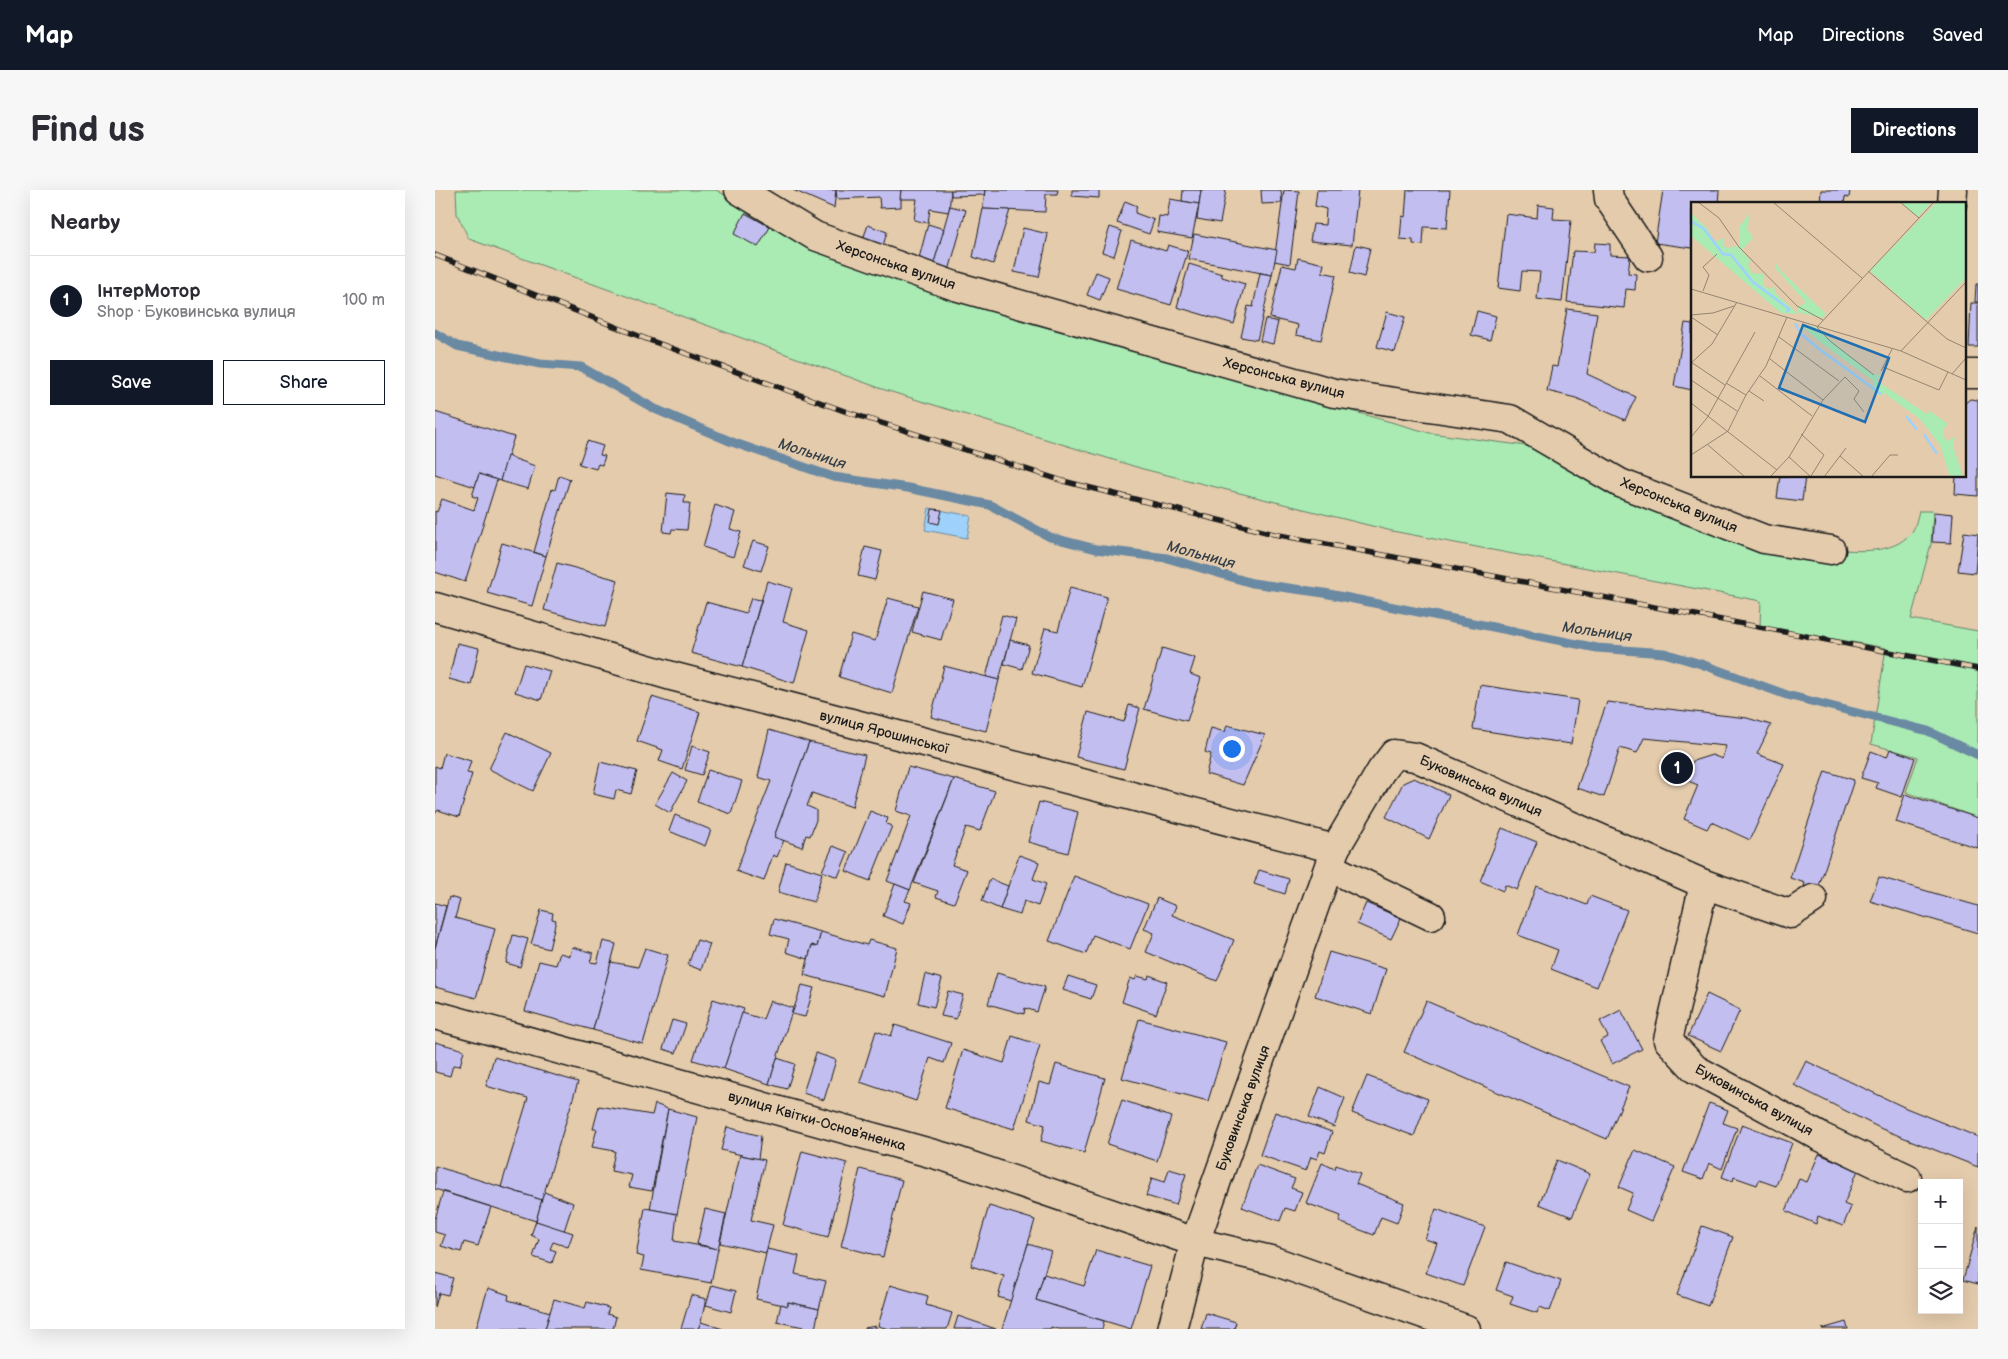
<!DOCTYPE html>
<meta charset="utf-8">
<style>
:root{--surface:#fff;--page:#f7f7f7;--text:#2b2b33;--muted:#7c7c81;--line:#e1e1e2;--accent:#111827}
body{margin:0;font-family:"Balsamiq Sans",sans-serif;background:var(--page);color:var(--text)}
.controls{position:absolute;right:15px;bottom:15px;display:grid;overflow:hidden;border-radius:0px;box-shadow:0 5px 20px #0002}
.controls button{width:45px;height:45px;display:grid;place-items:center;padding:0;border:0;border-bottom:1px solid var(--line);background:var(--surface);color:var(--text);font:25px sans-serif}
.you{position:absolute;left:796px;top:558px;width:18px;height:18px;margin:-12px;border:4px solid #fff;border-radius:50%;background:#1a73e8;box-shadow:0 0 0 8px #1a73e833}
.badge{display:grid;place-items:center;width:32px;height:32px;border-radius:50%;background:var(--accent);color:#fff;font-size:16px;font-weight:700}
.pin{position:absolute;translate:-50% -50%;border:2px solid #fff;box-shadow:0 1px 5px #0006}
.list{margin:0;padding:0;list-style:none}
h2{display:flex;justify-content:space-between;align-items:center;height:65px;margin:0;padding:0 20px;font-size:21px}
h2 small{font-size:16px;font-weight:400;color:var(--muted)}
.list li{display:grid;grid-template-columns:32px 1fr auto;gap:15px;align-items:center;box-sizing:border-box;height:90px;padding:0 20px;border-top:1px solid var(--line)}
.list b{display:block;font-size:19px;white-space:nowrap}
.list p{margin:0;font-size:16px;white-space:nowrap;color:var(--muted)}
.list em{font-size:16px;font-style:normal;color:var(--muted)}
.actions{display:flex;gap:10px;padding:15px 20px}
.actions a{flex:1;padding:11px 0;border:1px solid var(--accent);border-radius:0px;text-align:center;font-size:18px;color:var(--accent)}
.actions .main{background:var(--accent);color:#fff}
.icon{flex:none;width:28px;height:28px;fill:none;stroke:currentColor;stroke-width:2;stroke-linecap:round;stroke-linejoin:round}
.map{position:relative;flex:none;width:1543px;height:1139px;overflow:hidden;border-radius:0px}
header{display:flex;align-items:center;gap:30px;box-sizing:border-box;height:70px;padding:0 25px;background:var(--accent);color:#fff}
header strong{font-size:24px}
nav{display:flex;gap:28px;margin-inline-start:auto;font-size:18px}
.intro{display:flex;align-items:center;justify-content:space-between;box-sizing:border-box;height:120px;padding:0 30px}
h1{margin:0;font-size:35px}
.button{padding:12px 22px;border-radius:0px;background:var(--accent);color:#fff;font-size:18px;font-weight:700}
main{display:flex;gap:30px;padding:0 30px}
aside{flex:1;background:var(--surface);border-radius:0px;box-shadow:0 5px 20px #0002}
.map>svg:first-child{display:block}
.green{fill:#aaeab3;stroke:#638368}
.water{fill:#9ed2fc;stroke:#6a89a2}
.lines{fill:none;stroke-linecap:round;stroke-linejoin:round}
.stream{stroke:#6a89a2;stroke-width:9}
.building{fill:#c3bef0;stroke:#1c1c1c}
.minor-casing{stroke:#1c1c1c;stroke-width:31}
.minor{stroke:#e4cbac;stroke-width:28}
.rail-casing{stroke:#1c1c1c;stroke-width:5.5}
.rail{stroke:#e4cbac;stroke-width:4;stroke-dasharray:11;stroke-linecap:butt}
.labels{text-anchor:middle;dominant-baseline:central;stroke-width:5;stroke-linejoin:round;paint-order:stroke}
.street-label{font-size:14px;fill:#1c1c1c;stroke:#e4cbac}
.water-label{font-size:15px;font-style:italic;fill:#364049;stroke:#e4cbac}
.inset-river{fill:none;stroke:#9ed2fc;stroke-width:2.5}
.inset-road{fill:none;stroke:#948572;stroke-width:1}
.view{fill:#1f6fb2;fill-opacity:0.15;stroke:#1f6fb2;stroke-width:2.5}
.inset-edge{fill:none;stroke:#1c1c1c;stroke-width:2.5}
</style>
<header>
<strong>Map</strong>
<nav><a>Map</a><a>Directions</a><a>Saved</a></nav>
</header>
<div class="intro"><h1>Find us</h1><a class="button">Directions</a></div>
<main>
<aside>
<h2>Nearby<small></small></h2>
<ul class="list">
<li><span class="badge">1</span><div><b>ІнтерМотор</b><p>Shop · Буковинська вулиця</p></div><em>100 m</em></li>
</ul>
<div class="actions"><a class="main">Save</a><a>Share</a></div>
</aside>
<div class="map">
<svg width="1543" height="1139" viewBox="0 0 1543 1139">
<rect width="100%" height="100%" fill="#e4cbac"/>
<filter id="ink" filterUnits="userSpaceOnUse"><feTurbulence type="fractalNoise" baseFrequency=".02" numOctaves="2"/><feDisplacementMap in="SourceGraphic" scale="10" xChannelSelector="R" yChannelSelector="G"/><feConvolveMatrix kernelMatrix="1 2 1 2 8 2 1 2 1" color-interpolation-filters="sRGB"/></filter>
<g filter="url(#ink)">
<path class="green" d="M21,0H281L396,67L613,136L995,243L1099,257L1397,359C1422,361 1458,365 1476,343C1480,339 1482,328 1484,321H1498L1496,354L1476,429L1543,441V628L1471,602L1483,567L1436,554L1451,458L1325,436L1326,411L957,341L708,279L450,200L34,49L22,24Z"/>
<path class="water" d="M494,318L536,326L532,348L490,340Z"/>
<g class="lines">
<path class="stream" d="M0,143L22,156L105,174L146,177L220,219L297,252L398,287L473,298L555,315L615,347L661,359L732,368L817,393L889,403L1162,458L1229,463L1266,474L1352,505L1493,541L1543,565"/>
</g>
<g class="building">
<path d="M358,0H401L399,18Z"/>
<path d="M401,0H466V17L445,18L444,7L402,9Z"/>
<path d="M466,0H516L514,22L495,19L493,33L479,30L482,9H465Z"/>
<path d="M516,0H550L549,5L516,6Z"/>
<path d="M550,0H623L622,4H611L610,22L548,19Z"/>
<path d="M637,0H664V8L637,6Z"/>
<path d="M748,0H766L764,14L747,11Z"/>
<path d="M766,0H791L785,33L762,29Z"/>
<path d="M826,0H846L847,13L827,14Z"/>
<path d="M849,0L864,1L855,74L839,71Z"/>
<path d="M882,0H923L917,55L875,51L878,34L890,35L891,19L880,16Z"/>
<path d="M972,0H1015L1012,38L989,37L988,55L978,54V50L965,49L967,26L970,27Z"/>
<path d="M1228,0H1284L1283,14H1257V58L1220,53Z"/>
<path d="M1386,0H1415L1414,8L1410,7L1409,14H1385Z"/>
<path d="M735,9L764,14L757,48L722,42L724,26L732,27Z"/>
<path d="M690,11L702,16L700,23L719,30L714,44L682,33Z"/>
<path d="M1103,15L1119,17L1118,29L1136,30L1127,112L1102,109L1105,82L1087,81L1085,101L1063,98L1071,24L1102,28Z"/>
<path d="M515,16L531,20L514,81L498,76Z"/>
<path d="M548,19L575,20L558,74L538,67Z"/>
<path d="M310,23L335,37L323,57L299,44Z"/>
<path d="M493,34L509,39L498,76L483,72Z"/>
<path d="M433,35L452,42L448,56L428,49Z"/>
<path d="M675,37L687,41L679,66L667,62Z"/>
<path d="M588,38L613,44L604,87L579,82Z"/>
<path d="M759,44L842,60L837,85L754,69Z"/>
<path d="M696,50L731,61L733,55L753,61L736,115L681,99Z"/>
<path d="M1160,53L1175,54V65L1195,66L1193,83L1201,84L1200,100L1191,99L1189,118L1132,112L1138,61L1159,62Z"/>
<path d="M921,55L935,58L929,87L915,83Z"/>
<path d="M863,68L889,74L887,82L901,85L886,150L861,145L863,135L835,128L847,75L861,78Z"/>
<path d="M754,74L787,84V87L810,94L799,134L742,117Z"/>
<path d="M661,82L674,87L665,110L652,105Z"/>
<path d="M825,83L837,85L822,150L806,147L813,116L818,117Z"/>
<path d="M1541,94H1543V112H1540Z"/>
<path d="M1536,113H1543V157H1534Z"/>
<path d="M1132,119L1162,123L1152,184L1201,207L1190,230L1141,208L1112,201L1117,176L1122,177Z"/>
<path d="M1042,121L1061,126L1055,150L1036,145Z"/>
<path d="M952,122L970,127L960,162L942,157Z"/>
<path d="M830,129L843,132L838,154L825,151Z"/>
<path d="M1250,133L1257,134V200L1239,196Z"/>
<path d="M1535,209L1543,210V306L1520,304L1521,286H1529V214Z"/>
<path d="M0,222L79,247L65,291L44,284L40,297L0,284Z"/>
<path d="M152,251L168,256L165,265L170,266L167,275L163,274L161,279L144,274Z"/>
<path d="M72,266L100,276L93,299L65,291Z"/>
<path d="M44,284L62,290L30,392L0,382V321L2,322L7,309L39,320L43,308L37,306Z"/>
<path d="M124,285L135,289L111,366L99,362L117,299L120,300Z"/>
<path d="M1345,286H1370L1367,311L1342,308Z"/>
<path d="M232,303L250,305L249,313H255L252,340L237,339L236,343L228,342Z"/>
<path d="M280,315L300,322L295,339L306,342L298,367L268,357Z"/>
<path d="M497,319L507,320L504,334L495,332Z"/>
<path d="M1499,322L1518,324L1516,353L1497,352Z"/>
<path d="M1529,342L1543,344L1540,383L1523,381Z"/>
<path d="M318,351L334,356L326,381L309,375Z"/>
<path d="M67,353L111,366L97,416L52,403Z"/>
<path d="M430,357L447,361L440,390L423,386Z"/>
<path d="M122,373L183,390L170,437L109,420Z"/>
<path d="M332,391L357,398L348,432L374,440L359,493L307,477Z"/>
<path d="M635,397L672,407L647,497L597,483L610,438L623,441Z"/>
<path d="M488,401L518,409L506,450L477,442Z"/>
<path d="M316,408L326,410L307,477L256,463L271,412L311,423Z"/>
<path d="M453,408L483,416L457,503L404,487L416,444L440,451Z"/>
<path d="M567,425L581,429L564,490L551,487Z"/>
<path d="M575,450L594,455L587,479L569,474Z"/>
<path d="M22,453L44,458L36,495L14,489Z"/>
<path d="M727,458L760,468L755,484L766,488L752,531L709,519Z"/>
<path d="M89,474L115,481L106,510L80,502Z"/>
<path d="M509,476L564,490L551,541L496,527Z"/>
<path d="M1045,495L1143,510L1136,554L1038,539Z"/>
<path d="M217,507L265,522L247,579L224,571L228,560L202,551Z"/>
<path d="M1172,512L1312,528L1336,535L1322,564L1349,574L1315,650L1276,632L1272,639L1249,629L1263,595L1248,589L1258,571L1277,565L1287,569L1291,556L1209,548L1202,563L1185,558L1169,607L1142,598Z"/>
<path d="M694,515L705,518L689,579L641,567L653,522L689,532Z"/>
<path d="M792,535L830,545L808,595L771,584L776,564L770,562L776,538L790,542Z"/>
<path d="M334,540L374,552L339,647L349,650L342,667L338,665L329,691L301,681L336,591L323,587Z"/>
<path d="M72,542L116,563L98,601L54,579Z"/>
<path d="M374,552L430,565L417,617L377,603L372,616L381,620V630L375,646L371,645L367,657L339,647Z"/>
<path d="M257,556L275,562L267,585L250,580Z"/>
<path d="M1455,559L1480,568L1467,607L1441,598L1443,593L1426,588L1436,561L1452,567Z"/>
<path d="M9,563L36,571L32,583L37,584L24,627L3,620L0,624V576L5,578Z"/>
<path d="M165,572L202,581L196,604L181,600L179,609L158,604Z"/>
<path d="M473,577L519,589L475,700L452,691L476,626L461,621Z"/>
<path d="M273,580L307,591L296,624L262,612Z"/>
<path d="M1390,581L1419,590L1380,708L1367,703L1370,693L1355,688Z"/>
<path d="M238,583L252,591L235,623L220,614Z"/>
<path d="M979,588L1014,605L994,649L951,627L968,593Z"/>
<path d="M519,589L560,601L545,641L531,637L517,675L532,680L519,713L501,707L503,701L479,693Z"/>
<path d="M1470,604L1543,628V658L1461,632Z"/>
<path d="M604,612L643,622L633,663L593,652Z"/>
<path d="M435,621L453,628L451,634L457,636L435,691L411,681Z"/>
<path d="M240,625L276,640L270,656L234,641Z"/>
<path d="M1067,638L1102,652L1082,700L1070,695L1068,701L1045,691Z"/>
<path d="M398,656L413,662L403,687L387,681Z"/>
<path d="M584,665L604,672L598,689L611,694L603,716L589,711L585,725L565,719Z"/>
<path d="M351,672L387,683L379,712L343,702Z"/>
<path d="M824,680L854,689L850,704L819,694Z"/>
<path d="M639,686L713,714L695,759L658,745L651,764L614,751Z"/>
<path d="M1444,687L1543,716V743L1435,711Z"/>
<path d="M555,689L573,696L565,719L547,711Z"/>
<path d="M460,694L475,700L470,711L476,713L468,734L448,726Z"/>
<path d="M1101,696L1152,715L1155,706L1192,720L1162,797L1116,779L1123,760L1083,745Z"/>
<path d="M14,707L25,710L20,728L60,739L41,808L0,797V758Z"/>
<path d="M722,708L741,716L737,725L799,750L782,791L711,762L719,743L709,739Z"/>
<path d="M0,713L11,716L0,758Z"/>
<path d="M931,713L966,728L956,749L922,734Z"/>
<path d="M106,720L118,723L117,729L121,730L114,759L96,754Z"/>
<path d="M339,729L386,742L382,757L377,755L373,769L351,762L354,749L335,744Z"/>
<path d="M386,742L432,755L434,750L462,758L450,806L369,785L377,755L382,757Z"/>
<path d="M78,745L93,749L85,777L71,773Z"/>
<path d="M262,750L275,754L266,780L253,775Z"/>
<path d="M168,751L181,754L158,840L90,821L104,771L121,775L125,763L135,766L137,757L158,763L155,772L162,773Z"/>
<path d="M210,758L233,765L208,854L158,840L176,772L203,777Z"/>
<path d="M894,762L951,779L937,824L880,806Z"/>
<path d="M562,783L610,797L602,822L590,818L589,824L553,814Z"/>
<path d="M490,784L507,789L499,817L483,813Z"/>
<path d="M714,785L732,792L721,824L687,812L695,788L700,790L702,786L713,789Z"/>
<path d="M633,786L661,795L656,809L628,800Z"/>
<path d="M367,795L379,798L370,827L357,824Z"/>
<path d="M513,801L528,805L521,829L506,826Z"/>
<path d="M1272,804L1305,820L1286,861L1253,846Z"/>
<path d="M278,809L309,819L289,879L258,870Z"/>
<path d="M335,811L358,818L334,894L289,879L307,823L328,829Z"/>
<path d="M991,811L1194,897L1172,949L969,862Z"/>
<path d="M1186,820L1207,859L1177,874L1165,851L1173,847L1165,831Z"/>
<path d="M704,829L791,852L773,911L687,888Z"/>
<path d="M237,830L251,834L241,863L228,859Z"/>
<path d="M460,835L516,853L509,873L495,868L481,911L425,892L441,841L456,846Z"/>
<path d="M577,846L605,855L579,939L510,918L528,860L569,873Z"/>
<path d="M0,852L29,860L25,876L18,875L15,886L0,882Z"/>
<path d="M381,863L401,870L389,910L368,903Z"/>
<path d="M59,867L143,892L107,1010L66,997L93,908L51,896Z"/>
<path d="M342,868L360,874L352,899L334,894Z"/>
<path d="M1371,871L1471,918L1543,947V977L1447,939L1359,895Z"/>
<path d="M621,874L670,888L649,963L606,951L610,935L594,930L604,892L615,895Z"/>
<path d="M932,886L993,909L979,946L917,923Z"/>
<path d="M885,897L910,908L899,937L874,927Z"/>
<path d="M687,910L736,927L722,971L672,954Z"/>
<path d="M1274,913L1293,920L1288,933L1302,938L1287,979L1274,973L1268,989L1248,982Z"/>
<path d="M220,914L233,919L217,1001L194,997L197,985L176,981L180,961L157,957L162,939H158L164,916L217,925Z"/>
<path d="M233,919L262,927L242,1024L215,1019Z"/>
<path d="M840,922L897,942L890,963L885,961L882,969L876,967L871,981L825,965Z"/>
<path d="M1307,934L1357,953L1341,996L1324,990L1322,995L1299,987L1298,991L1287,987Z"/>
<path d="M292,937L326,946L323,969L286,960Z"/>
<path d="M1200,960L1240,977L1216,1031L1191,1020L1198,1003L1184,997Z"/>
<path d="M367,961L412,973L393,1047L348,1035Z"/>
<path d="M1384,964L1423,980L1409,1014L1416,1017L1408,1036L1383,1026L1381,1034L1351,1021L1364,989L1372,992Z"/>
<path d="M305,965L330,970L316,1030L338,1035L331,1063L285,1053Z"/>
<path d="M1122,970L1155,984L1137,1027L1104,1014Z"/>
<path d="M887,973L900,979L901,975L925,984L921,994L969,1013L962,1033L946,1027L939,1045L904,1032L906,1026L871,1013Z"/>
<path d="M822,975L860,989L856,998L867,1002L860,1021L850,1018L845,1031L807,1017Z"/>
<path d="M0,976L107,1010L101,1031L0,999Z"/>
<path d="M425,979L467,990L448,1067L406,1056Z"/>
<path d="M734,979L751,984L741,1015L711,1006L717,988L730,992Z"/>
<path d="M8,1002L56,1017L43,1056L29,1052L26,1062L6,1056L10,1045L0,1042V1029Z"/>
<path d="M109,1002L138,1013L129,1041L101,1031Z"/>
<path d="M554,1016L600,1030L576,1111L563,1107L569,1086L536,1076Z"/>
<path d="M210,1018L242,1024L239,1051L283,1059L276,1093L206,1080L209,1067L201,1065Z"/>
<path d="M270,1019L291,1024L283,1059L262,1054Z"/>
<path d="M1001,1019L1050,1037L1028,1096L991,1083L1002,1053L990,1049Z"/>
<path d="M101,1031L138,1043L133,1057L118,1052L115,1059L121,1061L117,1073L98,1067L104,1049L96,1045Z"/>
<path d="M1267,1036L1298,1047L1273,1116L1242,1105Z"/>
<path d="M1543,1036V1094L1528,1090Z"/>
<path d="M593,1054L616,1061L601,1110L669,1131L667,1139H623L616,1137L615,1139H567Z"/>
<path d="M332,1059L364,1066L360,1084L391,1091L384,1119L353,1112V1116L321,1109Z"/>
<path d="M661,1060L715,1076L696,1139L601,1110L609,1084L649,1096Z"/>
<path d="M1071,1072L1126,1091L1115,1121L1105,1117L1102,1123L1075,1114L1078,1106L1061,1100Z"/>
<path d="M0,1083L18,1088L13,1105L4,1103L0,1117Z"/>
<path d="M277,1095L301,1101L296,1122L271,1115Z"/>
<path d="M455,1095L493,1106L491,1115L517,1123L512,1139H454L443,1136Z"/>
<path d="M53,1098L74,1105L73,1110L115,1122L110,1139H41Z"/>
<path d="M256,1105L271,1109L266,1132L263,1139H246Z"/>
<path d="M119,1109L150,1118L152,1112L174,1118L172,1124L181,1127L178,1139H110Z"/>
<path d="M353,1112L384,1119L380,1139L342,1132L346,1114L353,1116Z"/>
<path d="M771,1123L801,1132L799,1139H766Z"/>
<path d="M523,1126L561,1139H519Z"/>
<path d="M266,1132L288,1139H263Z"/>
<path d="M1411,1132L1413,1139H1387Z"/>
<path d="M441,1136V1139H429V1138Z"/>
</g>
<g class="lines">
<g class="minor-casing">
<g id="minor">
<path d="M304,0L380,46L520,96L899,203L1075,229L1185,293L1329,349L1396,360"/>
<path d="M1173,0L1174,9L1213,67"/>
<path d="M1517,14L1518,0"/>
<path d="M1529,184H1543"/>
<path d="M0,417L240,487L900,659"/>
<path d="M894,677L996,726"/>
<path d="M1269,694L1355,724L1378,709"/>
<path d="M0,825L513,968L760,1052L836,1070L1031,1139"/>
<path d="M737,1139L760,1052L900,659L946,581L959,564L980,567L1269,694L1233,850L1260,879L1386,947L1472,988"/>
</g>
</g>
<use href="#minor" class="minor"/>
<g class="rail-casing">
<path id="rail" d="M0,65L214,150L412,222L628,291L839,344L1543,479"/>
</g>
<use href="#rail" class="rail"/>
</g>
</g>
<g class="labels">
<g class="street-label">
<text transform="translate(461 75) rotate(19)">Херсонська вулиця</text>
<text transform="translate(849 188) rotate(15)">Херсонська вулиця</text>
<text transform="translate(1244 315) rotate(22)">Херсонська вулиця</text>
<text transform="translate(449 542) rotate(15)">вулиця Ярошинської</text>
<text transform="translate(1046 596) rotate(24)">Буковинська вулиця</text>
<text transform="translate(1319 910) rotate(29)">Буковинська вулиця</text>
<text transform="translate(808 918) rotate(-70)">Буковинська вулиця</text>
<text transform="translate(382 931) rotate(16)">вулиця Квітки-Основʼяненка</text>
</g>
<g class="water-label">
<text transform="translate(377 264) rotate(18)">Мольниця</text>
<text transform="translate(766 365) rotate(15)">Мольниця</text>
<text transform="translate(1162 442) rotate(8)">Мольниця</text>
</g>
</g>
<g transform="translate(1256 12)">
<rect width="275" height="275" fill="#e4cbac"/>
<path d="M209,0H241L227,15ZM246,0H275V76L235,118L179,69ZM0,11L16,26L24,40L32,36V43L36,46L46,44L60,59L57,62L61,71L72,72L73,84L79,87L83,84L84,91L107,112L90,111L0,34ZM58,12L57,28L62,36L51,48L48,44V25ZM85,61L89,68L135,112L130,116L106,110L107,105L115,100L84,66ZM113,123L124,125L179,171L189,173L186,179L236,212L239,209L257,222L252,227V233L256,239L264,235L262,244L272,275H259L249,243L229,217L193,191L189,194L181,188L183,179L133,143L113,126Z" fill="#aaeab3"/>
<path class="inset-river" d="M0,19L13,27L32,52L40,53L62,80L98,107L96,110M104,121L110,132L128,147L190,192M215,214L226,228M233,232L246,252"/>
<path class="inset-road" d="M7,0L28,16L48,45L106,104L132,118M82,0L171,76M209,0L228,16M177,69L256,137L275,146M0,87L210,149L275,178M12,89L18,73L12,65L26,52M0,113L22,111L43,104M0,115L27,133M88,135L148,179M210,149L275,80M79,157L132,198M0,160L34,183M0,161L21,142L46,100M192,165L248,188L257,170M190,169L201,147M261,172L275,156M183,173L139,139L126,125L243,0M69,174L121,214M0,178L46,209M35,181L55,193M58,189L73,199M0,201L86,268M110,232L133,253L120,274M0,235L16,216L64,130M17,243L54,275M0,253L37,229L55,193L75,164L96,115M149,254L173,275M98,255L120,275M79,275L98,255L132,198L154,175L168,189L163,197L173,210M133,275L155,246M180,275L199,253H207"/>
<path class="view" d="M112,123L198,156L174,220L88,186Z"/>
<rect width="275" height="275" class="inset-edge"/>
</g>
</svg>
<div class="controls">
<button>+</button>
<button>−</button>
<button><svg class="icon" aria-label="layers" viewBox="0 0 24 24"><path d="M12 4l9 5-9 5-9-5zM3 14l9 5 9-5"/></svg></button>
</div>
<div class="you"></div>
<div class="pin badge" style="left:1242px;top:578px">1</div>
</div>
</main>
